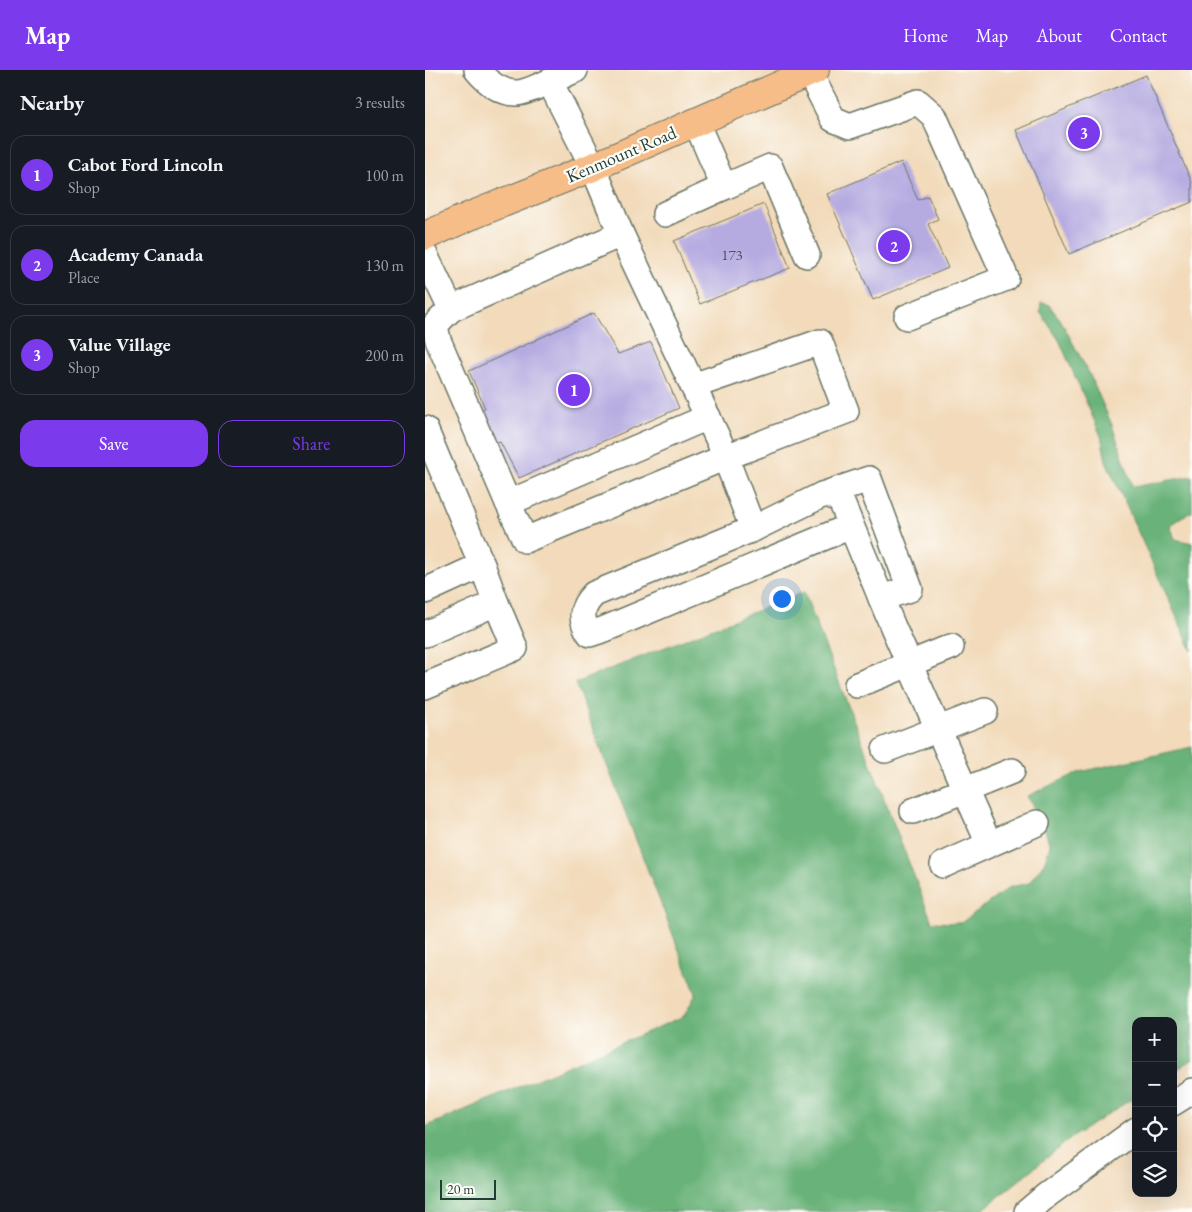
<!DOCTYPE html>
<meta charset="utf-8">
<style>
:root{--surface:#171b24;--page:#242831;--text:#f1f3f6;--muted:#9ea1a6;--line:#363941;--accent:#7c3aed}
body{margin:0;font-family:"EB Garamond",serif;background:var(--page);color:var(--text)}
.controls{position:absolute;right:15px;bottom:15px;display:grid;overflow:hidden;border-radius:10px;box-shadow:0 5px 20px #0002}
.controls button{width:45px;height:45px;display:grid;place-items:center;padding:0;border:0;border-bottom:1px solid var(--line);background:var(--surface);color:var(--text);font:25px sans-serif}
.scale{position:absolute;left:15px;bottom:12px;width:56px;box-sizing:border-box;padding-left:5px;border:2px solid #1f3d34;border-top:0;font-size:14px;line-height:18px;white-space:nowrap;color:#1f3d34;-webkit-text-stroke:4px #fdfcf7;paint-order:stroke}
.you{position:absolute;left:356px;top:528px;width:18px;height:18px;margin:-12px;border:4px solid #fff;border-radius:50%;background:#1a73e8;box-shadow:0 0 0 8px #1a73e833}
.badge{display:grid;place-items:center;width:32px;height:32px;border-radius:50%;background:var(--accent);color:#fff;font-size:16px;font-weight:700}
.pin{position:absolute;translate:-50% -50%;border:2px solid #fff;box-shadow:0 1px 5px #0006}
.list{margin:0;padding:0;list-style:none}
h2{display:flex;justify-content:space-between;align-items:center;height:65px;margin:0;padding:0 20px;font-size:21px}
h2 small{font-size:16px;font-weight:400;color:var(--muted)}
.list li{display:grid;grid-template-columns:32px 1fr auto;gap:15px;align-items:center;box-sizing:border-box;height:80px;margin:0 10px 10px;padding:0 10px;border:1px solid var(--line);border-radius:15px}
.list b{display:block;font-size:19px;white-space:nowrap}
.list p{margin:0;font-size:16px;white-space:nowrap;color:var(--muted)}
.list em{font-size:16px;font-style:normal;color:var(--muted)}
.actions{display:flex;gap:10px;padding:15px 20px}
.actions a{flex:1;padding:11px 0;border:1px solid var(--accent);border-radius:15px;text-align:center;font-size:18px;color:var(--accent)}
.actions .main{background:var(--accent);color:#fff}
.icon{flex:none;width:28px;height:28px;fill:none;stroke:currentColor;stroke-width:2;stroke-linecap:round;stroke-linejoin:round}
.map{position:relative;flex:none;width:767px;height:1142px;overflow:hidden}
header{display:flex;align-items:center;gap:30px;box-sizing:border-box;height:70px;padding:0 25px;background:var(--accent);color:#fff}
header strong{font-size:24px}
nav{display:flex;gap:28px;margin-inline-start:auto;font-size:18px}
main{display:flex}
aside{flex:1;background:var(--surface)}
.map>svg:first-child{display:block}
.forest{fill:#69b279;stroke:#447856}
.building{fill:#b5abe1}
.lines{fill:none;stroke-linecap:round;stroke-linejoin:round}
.minor-casing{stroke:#697463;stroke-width:28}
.major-casing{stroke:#697463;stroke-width:30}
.minor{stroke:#fff;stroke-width:25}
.major{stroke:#f7bd88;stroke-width:28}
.labels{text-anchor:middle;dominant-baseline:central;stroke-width:4.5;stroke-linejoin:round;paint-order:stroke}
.number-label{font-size:15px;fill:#44585f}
.street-label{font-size:18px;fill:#1f3d34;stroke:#fdfcf7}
</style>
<header>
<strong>Map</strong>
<nav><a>Home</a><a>Map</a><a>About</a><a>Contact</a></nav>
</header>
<main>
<aside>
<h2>Nearby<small>3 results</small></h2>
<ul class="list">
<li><span class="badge">1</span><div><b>Cabot Ford Lincoln</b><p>Shop</p></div><em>100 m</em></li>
<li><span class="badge">2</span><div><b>Academy Canada</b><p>Place</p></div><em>130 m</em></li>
<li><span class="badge">3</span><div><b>Value Village</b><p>Shop</p></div><em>200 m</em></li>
</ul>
<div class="actions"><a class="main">Save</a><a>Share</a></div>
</aside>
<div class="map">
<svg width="767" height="1142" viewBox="0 0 767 1142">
<rect width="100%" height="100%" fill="#fdfcf7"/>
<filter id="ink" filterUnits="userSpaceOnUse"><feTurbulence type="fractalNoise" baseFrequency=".02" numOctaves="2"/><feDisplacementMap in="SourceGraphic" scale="10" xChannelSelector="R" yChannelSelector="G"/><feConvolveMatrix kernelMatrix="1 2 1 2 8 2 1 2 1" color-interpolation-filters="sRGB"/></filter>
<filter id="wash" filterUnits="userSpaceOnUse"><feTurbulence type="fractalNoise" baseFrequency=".0096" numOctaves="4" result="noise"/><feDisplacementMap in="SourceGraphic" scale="20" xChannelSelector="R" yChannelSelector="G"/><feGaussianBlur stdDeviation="1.12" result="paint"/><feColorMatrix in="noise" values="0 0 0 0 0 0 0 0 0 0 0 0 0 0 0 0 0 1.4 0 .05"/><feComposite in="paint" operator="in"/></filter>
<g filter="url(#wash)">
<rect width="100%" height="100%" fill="#f2daba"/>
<g class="forest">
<path d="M616,233L623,234L635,249L664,303L687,355L708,417L767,406V442L760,445L745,455L750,469L767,473V581L681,391L676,366L634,270L615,242Z"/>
<path d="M379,522L507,852L536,853L585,817L604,813L619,793L625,776L619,757L602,726L655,702L767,677V990L748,1002V951H711V1026L645,1069L555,1142H0V1057L259,946L271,924L150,613Z"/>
</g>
<g id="blocks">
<g class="building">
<path d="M721,5L767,113V132L644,184L591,60Z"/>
<path d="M476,92L493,130L503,126L513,149L503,154L523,198L448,230L402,124Z"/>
<path d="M339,134L365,198L275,234L249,171Z"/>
<path d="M169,243L193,284L226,272L254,338L94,408L75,372L62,376L49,345L60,338L44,301Z"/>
</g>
</g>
</g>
<g filter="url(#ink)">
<use href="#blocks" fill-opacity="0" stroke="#697463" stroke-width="1"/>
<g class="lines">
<g class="minor-casing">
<g id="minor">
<path d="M52,0C62,12 75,23 92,23C102,23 139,5 150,0"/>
<path d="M383,0L408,49L425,56L493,32L509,46L581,208L482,247"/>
<path d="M299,117L345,97L382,185"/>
<path d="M240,144L299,117L271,52"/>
<path d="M196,164L295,373L328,459L169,524C156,537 154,548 165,564L180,559L426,456"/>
<path d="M0,185L26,239L196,164L168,97L125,12"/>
<path d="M26,239L10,255L13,270L83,433L283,347"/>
<path d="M0,359L57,495L0,521"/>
<path d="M397,425L444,409L485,519L456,528"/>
<path d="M83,433L100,470L301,387L421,341L395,272L268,316"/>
<path d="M328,459L397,425H406L416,431L468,557L564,774"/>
<path d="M0,564L71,533L57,495"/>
<path d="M432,615L526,577"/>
<path d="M0,616L90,578L71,533"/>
<path d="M460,680L560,641"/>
<path d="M488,741L587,701"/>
<path d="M518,795L612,753"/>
<path d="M748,1033L767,1021"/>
<path d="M602,1142L622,1125L711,1060"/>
</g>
</g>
<g class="major-casing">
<path id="major" d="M0,166L45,146L168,97L390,0"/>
</g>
<use href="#minor" class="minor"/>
<use href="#major" class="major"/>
</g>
</g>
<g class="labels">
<g class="number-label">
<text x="307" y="184">173</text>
</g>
<g class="street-label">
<text transform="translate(196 84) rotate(-23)">Kenmount Road</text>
</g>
</g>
</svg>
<div class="controls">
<button>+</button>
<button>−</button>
<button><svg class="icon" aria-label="locate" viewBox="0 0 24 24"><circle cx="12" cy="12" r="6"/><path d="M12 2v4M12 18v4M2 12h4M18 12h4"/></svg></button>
<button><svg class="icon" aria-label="layers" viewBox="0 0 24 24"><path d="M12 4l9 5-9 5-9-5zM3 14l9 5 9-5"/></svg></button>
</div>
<div class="scale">20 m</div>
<div class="you"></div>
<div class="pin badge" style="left:149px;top:320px">1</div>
<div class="pin badge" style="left:469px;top:176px">2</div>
<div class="pin badge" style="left:659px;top:63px">3</div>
</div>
</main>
